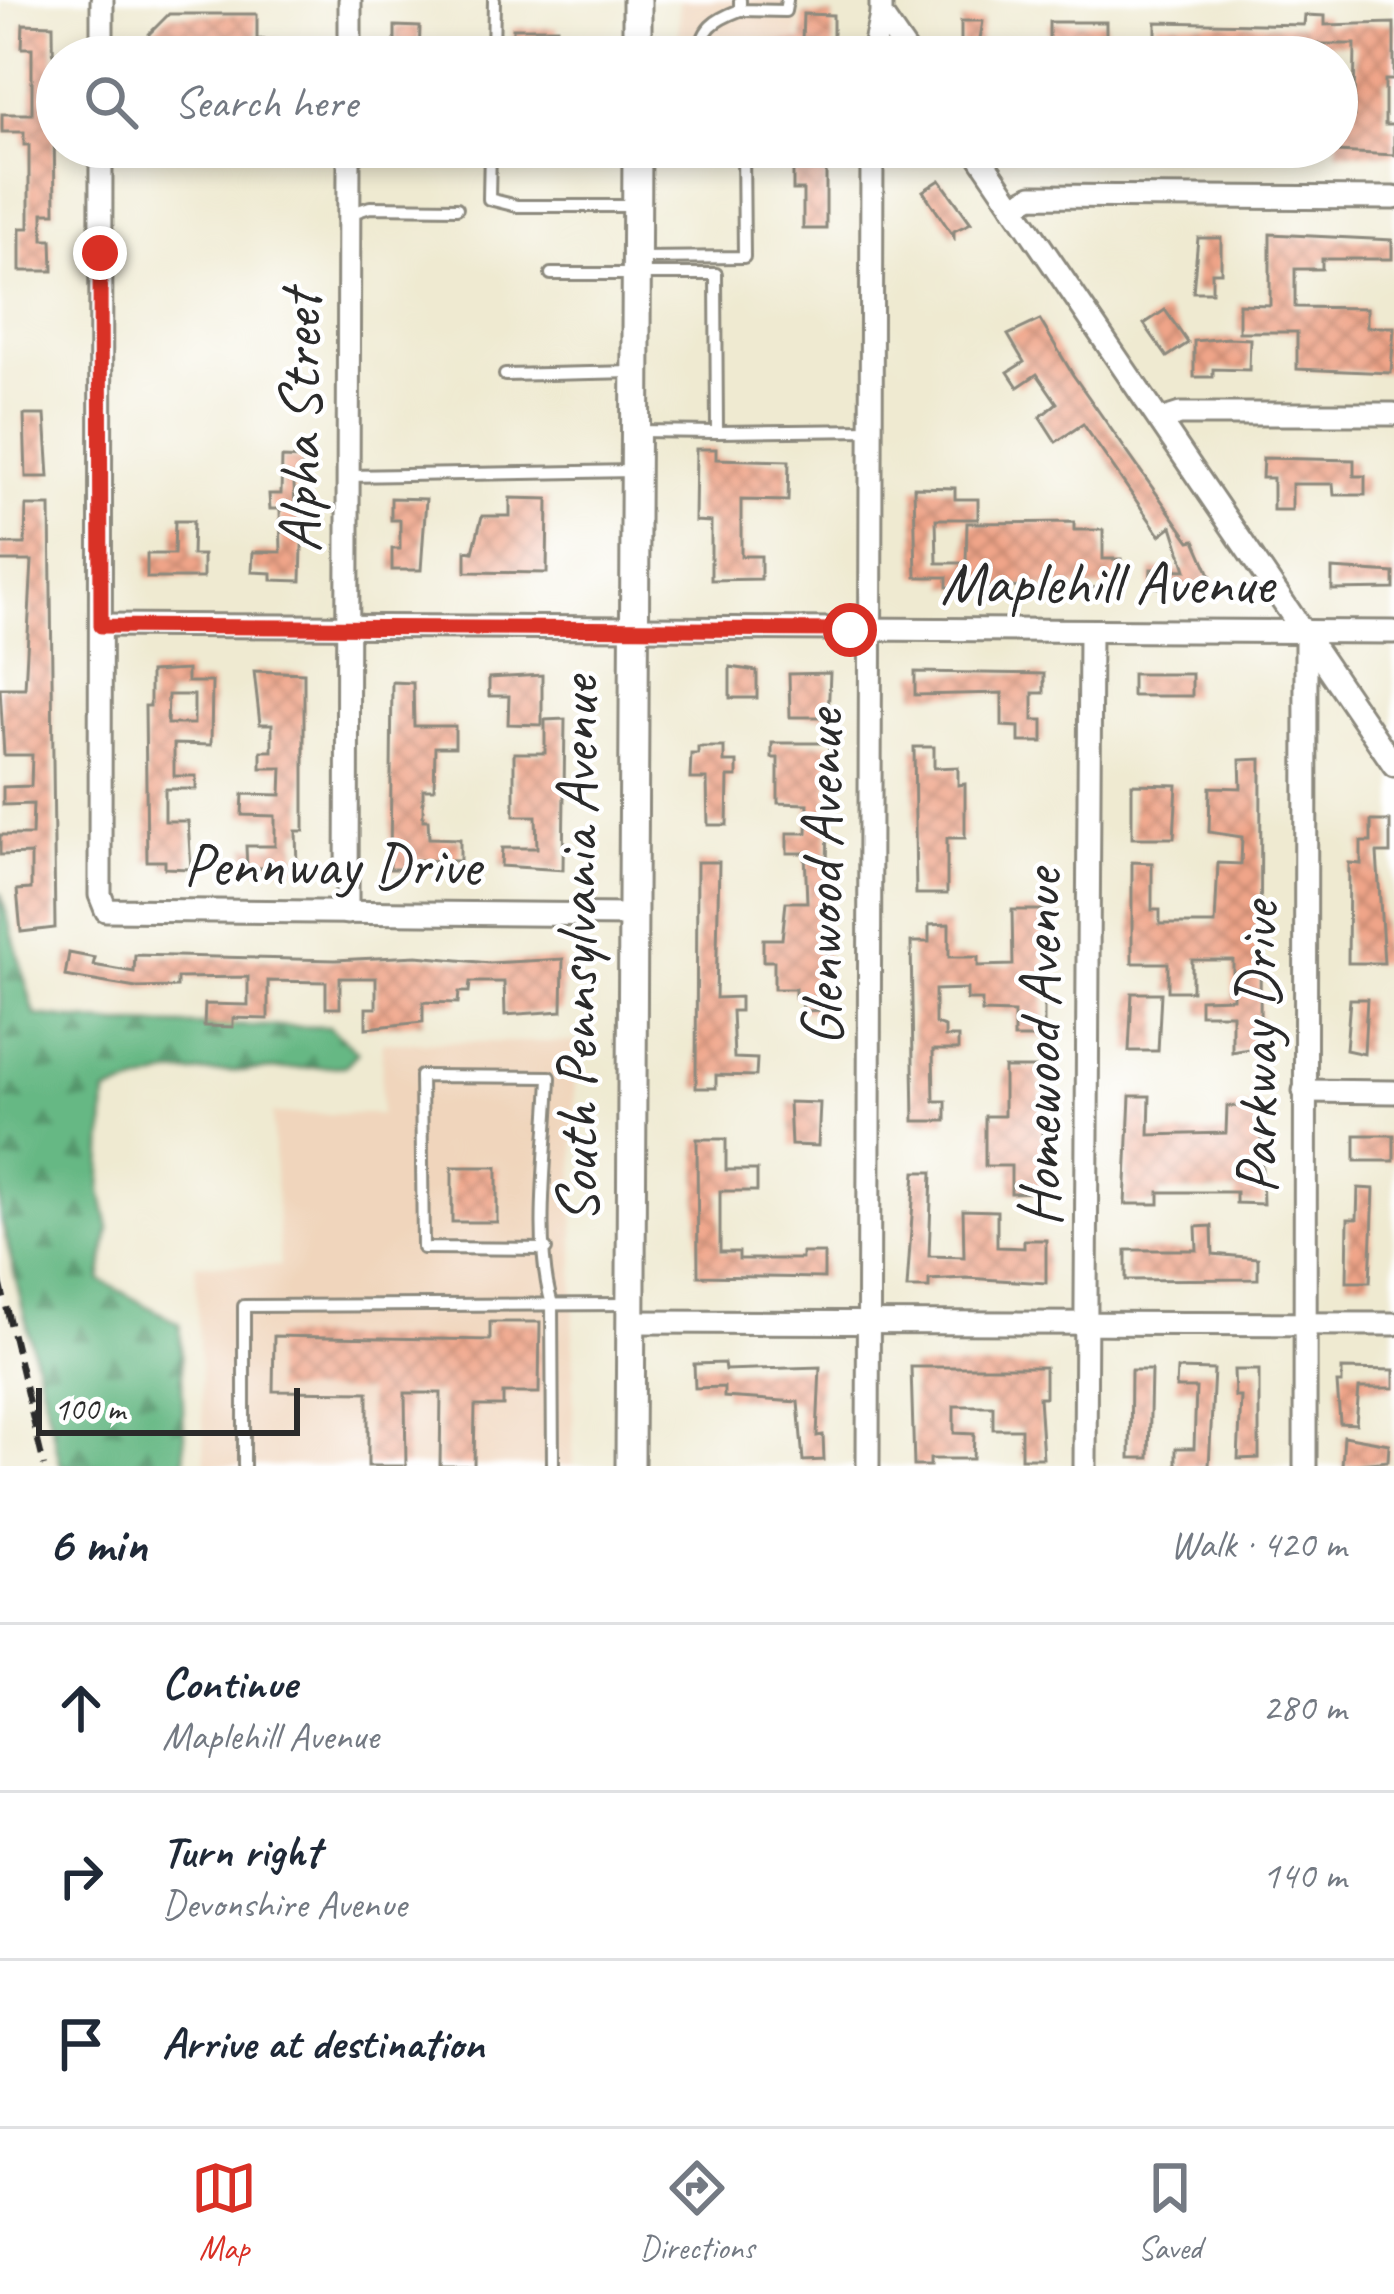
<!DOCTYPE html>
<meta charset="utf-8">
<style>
:root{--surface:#fff;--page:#f2f2f3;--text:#1f2937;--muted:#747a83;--line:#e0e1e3;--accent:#d93025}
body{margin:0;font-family:Caveat,sans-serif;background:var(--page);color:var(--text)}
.scale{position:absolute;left:36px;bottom:30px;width:264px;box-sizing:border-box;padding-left:12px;border:6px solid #2b2b2b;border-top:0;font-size:33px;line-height:42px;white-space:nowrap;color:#2b2b2b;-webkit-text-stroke:9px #fff;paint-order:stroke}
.stop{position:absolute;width:36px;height:36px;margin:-27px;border:9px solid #d93025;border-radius:50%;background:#fff}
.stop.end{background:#d93025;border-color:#fff;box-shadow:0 3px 12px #0008}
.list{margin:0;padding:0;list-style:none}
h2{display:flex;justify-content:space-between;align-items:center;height:156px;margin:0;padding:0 48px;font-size:51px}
h2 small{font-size:39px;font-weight:400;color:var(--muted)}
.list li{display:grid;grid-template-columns:78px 1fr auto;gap:36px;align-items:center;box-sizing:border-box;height:168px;padding:0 48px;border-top:3px solid var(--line)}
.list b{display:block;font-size:45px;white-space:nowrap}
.list p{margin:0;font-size:39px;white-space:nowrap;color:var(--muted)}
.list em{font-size:39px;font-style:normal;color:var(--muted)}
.icon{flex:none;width:66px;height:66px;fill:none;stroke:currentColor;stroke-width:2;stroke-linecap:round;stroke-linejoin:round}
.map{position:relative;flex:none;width:1394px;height:1466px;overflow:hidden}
.search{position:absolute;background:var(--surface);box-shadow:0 6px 18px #0003;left:36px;right:36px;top:36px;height:132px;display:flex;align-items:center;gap:30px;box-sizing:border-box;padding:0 42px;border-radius:66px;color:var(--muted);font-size:45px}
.sheet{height:660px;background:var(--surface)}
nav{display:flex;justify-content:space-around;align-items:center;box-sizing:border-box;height:168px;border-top:3px solid var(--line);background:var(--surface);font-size:33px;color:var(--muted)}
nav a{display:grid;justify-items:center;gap:6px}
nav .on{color:var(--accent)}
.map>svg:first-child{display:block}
.built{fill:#f0d5bc}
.forest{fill:url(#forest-firs);stroke:#487258;stroke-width:3}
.building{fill:url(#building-cross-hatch);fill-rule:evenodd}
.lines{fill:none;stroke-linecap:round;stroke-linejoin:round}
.lane-casing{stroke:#8d8a7e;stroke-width:16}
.street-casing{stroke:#8d8a7e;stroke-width:27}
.secondary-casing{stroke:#8d8a7e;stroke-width:33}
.lane{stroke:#fff;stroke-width:10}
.street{stroke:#fff;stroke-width:21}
.secondary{stroke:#fff;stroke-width:27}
.rail{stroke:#2b2b2b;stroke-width:6;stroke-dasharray:18 9;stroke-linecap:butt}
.route{stroke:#d93025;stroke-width:15}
.labels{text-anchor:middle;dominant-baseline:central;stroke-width:9;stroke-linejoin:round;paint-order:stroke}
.street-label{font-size:60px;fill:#2b2b2b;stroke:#fff}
</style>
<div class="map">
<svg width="1394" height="1466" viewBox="0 0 1394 1466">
<defs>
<pattern id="forest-firs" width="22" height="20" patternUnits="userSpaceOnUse" patternTransform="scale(3)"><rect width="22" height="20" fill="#66b884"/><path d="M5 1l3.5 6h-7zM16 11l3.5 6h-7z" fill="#54966c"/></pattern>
<pattern id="building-cross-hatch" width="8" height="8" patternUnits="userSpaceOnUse" patternTransform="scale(3)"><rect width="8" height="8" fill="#f0a589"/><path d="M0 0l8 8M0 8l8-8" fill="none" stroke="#c38770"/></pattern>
</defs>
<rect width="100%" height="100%" fill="#fff"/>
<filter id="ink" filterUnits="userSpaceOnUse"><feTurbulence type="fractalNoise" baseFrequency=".00833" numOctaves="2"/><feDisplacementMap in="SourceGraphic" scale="24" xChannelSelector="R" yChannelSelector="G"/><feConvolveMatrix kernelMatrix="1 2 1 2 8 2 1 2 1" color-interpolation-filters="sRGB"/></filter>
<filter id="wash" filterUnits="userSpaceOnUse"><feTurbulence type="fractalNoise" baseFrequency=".004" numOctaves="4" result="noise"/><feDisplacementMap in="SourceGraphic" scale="48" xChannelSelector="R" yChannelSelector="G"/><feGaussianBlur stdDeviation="2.7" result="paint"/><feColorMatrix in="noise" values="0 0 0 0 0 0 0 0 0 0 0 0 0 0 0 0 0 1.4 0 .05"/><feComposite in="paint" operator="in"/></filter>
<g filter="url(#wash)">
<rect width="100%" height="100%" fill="#efead1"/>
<g class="built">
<path d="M679,0H798V57H678Z"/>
<path d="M382,1042H575L573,1466H205L195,1264L280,1266L272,1114H381Z"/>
</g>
<path class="forest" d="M0,891L35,1015L116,1024L329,1027L358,1052L345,1066L172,1074L106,1093L101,1191L109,1229L100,1280L180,1324L185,1466H61L0,1214Z"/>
<g id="blocks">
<g class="building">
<path d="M169,14H257V39L278,40V57H149V34Z"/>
<path d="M803,14L833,15V57H731V42L802,41Z"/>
<path d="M1305,15L1325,16V25L1394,23V80H1385V125H1394V155L1337,152V116H1354L1355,44H1295V55L1272,54L1264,44L1156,51V22L1304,25Z"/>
<path d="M961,21H983L977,57H961Z"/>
<rect x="1049" y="22" width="57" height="22"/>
<path d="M23,24L53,25L55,213H43V240H52L53,271H20V228H29V145H24V132H2V114H32V48H22Z"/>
<path d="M395,26L420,27L419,57H395Z"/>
<path d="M513,28H557V52L513,53Z"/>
<path d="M793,147H826V229H803V190H793Z"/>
<path d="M940,180L971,223L954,231V237L923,191Z"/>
<path d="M1270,234L1392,240V259H1322V269H1295V307L1367,308V327H1394L1391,373L1297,369V332H1239V304L1270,305Z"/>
<path d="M1198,238H1221V272H1212V292H1193Z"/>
<path d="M1165,310L1188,343L1167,357L1144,324Z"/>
<path d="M1040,320L1073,375L1190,541L1195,540L1215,586L1197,591L1150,587L1151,569L1186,570L1172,526L1160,535L1083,424L1056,442L1040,417L1057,403L1037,374L1018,387L1008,372L1024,362L1008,335Z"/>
<path d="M1228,338L1250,339L1249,370L1213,369V377H1194V341Z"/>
<path d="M24,415H45L49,477H26Z"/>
<path d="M696,449H716V459L789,461L788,501L741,500V556H761V579L711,580V522L695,521Z"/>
<path d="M282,458L303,459V483H294L295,512H303L301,581L272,580V573L252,572L253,552H281L280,509H270L269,494H281Z"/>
<path d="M1263,458L1354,460V476H1365V495H1334L1333,484H1292V510H1273V478H1262Z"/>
<path d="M914,487L955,488V499H978V519H936L937,563H966L967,523L1074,522V530H1103V559H1121V588L947,587V577H916Z"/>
<path d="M391,498L426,499L421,570H392V549H400V520H391Z"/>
<path d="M510,498L548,499L547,573L466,572V551L473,552L482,516H510Z"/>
<path d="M26,506H50L55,928L21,932L17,890L31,889V854L0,855V835H32L33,804L3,805V787L31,786L32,755H4L0,688H25L32,561H0V544H25Z"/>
<path d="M175,521H193L192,555H203V578H147V554H174Z"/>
<path d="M1332,569L1394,573V589L1332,590Z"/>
<path d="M730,667L757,671V698H730Z"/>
<path d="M187,670V682H212L211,745L174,744V776H196V789H165V821H188L191,869L165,868V861H147L145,706H150V672ZM168,695H194V724H167Z"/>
<path d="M254,671L304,673V831H296L297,868H247L246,846H275V816L242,815L243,794L281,795L282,768H261V751H272V724H260Z"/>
<path d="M915,672L1044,674V693H1033V720H1043V742H1019V727L1002,726V693L915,695Z"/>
<path d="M830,673L828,717H790L789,674Z"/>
<rect x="1132" y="674" width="60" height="22"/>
<path d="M542,675V725L508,724L509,696H489V678Z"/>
<path d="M392,682L413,683L414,726H455V747H435L434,789H423V820H428L429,838L460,839V861L415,860L414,869H390Z"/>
<path d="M565,719L563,870L501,866L502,848H537L536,816H514V753H545V720Z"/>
<path d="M772,743H829L825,1010L803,1011L802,996L795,997V989H774V961H763V939H782L786,902H807L805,853H787V833H807L808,804L778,803V758H772Z"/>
<path d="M698,747H724V762H737V777H728L727,825H708L707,779H690L691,754H698Z"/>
<path d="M914,747H934V768L958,767V785L965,784V838H947V894H916Z"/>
<path d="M1261,759L1260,1047L1232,1052V1014H1200V999L1233,998V960H1192V991H1168V963H1132V862L1152,863V910H1160V924H1215L1218,863L1241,864L1242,837L1209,832L1210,787L1241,788L1240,760Z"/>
<path d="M1132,784L1177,785L1174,838H1132Z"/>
<path d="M1371,821H1390V853H1377L1384,963H1348L1349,863L1361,864V842H1371Z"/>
<path d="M697,862H719L716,998L740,997V1011H732L734,1058L757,1059L756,1076L716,1075V1088H696Z"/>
<path d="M1012,910H1044V1038H1014V1013L982,1012V1000H967V989L935,990V1024L945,1027V1037H958V1050H933L934,1101H946V1121H914L911,942H929V925L949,924V957H978V966L1013,965Z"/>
<path d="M69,953L95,958L93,965L134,972L135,955L335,960L417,956L489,963L563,959L562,1011L505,1015L504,982H470L469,992H459L458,1003L423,1002V1022L366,1028V1008H376V978H340V1008H326V982L268,981V1019L233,1018V1027L204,1026L205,1004L248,1005V977L177,978V987L136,988L65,976Z"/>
<path d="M1132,993H1161L1158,1051H1129Z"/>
<path d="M1350,999H1367L1364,1054L1346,1050Z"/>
<path d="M1004,1068H1040L1044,1192L1011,1193V1166H985V1116H1004Z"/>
<path d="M1130,1096H1150L1149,1135L1226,1133L1227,1106L1260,1107L1263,1204L1236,1203V1192H1159V1204H1125Z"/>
<path d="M789,1102L820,1103L818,1146L791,1145Z"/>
<rect x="1355" y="1135" width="39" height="26"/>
<path d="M697,1139H726V1170H757V1191H720V1252H739V1259H802V1253H824V1278L698,1276Z"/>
<rect x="452" y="1167" width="45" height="55"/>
<path d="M915,1172H932L929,1256L964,1257L963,1210L997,1211V1247L1024,1248V1240H1046V1283L966,1278L929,1280V1288H907Z"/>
<path d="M1358,1188L1374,1189L1370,1282H1347L1348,1219H1357Z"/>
<path d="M1212,1226L1213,1254L1258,1258V1279L1126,1280V1250H1197L1196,1227Z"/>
<path d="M490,1322H540L539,1393H503V1406H475L474,1466H440L441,1393H405L406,1466H368V1392L273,1391L274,1336L490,1340Z"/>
<path d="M724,1363L725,1370L820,1367L817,1436L823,1435L824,1460L803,1461L798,1402L724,1397V1387L695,1388L694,1364Z"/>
<path d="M911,1367H1045V1397H1039L1043,1458H1021V1429H993V1406H954V1433L974,1434L973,1459H930V1466H914Z"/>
<path d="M1177,1369L1214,1370L1209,1466H1176V1448H1194L1196,1388H1176Z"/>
<path d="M1342,1369L1394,1370V1388H1359L1356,1424L1340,1423L1337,1383H1342Z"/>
<path d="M1131,1370H1151L1149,1458H1130Z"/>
<path d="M1234,1370H1259V1458L1238,1459L1241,1397H1235Z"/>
<path d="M1344,1436L1389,1444L1388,1461L1342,1466Z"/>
</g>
</g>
</g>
<g filter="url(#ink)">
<use href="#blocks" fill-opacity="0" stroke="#8d8a7e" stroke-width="3"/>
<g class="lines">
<g class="lane-casing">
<g id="lane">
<path d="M740,0V10L785,11L787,0"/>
<path d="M493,57L494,0"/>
<path d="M700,57C701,28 714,20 740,10"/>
<path d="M490,147L489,199L517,206H633"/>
<path d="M349,214L370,207L457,208"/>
<path d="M640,258L744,257L743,147"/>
<path d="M551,274H716L717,432L636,431"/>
<path d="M505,375L633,372"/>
<path d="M717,432L872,430"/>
<path d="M348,476L633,471"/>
<path d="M546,1249L423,1248L421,1076L550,1077C548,1143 533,1243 552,1304L553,1466"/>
<path d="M244,1466V1306L627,1304"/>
</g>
</g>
<g class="street-casing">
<g id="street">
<path d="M881,0V15L910,57"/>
<path d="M102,57V0"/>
<path d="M350,57V0"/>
<path d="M872,57L881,15"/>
<path d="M101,147L100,895L106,910L630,915"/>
<path d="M973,147L1394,765"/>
<path d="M1013,206L1032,196L1394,198"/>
<path d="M1161,420L1180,414H1394"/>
<path d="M101,625L1394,632"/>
<path d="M347,913L349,147"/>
<path d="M1304,1091L1394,1092"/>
<path d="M630,1322L1394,1324"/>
<path d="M868,1466L872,147"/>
<path d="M1085,1466L1090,631"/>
<path d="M1305,1466L1306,631"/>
</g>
</g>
<g class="secondary-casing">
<g id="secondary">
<path d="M637,57V0"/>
<path d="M630,1466L637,147"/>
</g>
</g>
<use href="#lane" class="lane"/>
<use href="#street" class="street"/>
<use href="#secondary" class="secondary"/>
<path class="rail" d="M0,1281L44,1466"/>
</g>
</g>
<g class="lines" filter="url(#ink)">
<path class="route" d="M100,253L101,626L850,630"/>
</g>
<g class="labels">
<g class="street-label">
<text transform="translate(300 422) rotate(-90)">Alpha Street</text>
<text x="1107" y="583">Maplehill Avenue</text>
<text x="332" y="865">Pennway Drive</text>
<text transform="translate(822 878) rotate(-90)">Glenwood Avenue</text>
<text transform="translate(577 950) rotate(-90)">South Pennsylvania Avenue</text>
<text transform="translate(1040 1048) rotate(-90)">Homewood Avenue</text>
<text transform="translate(1257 1048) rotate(-90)">Parkway Drive</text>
</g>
</g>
</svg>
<div class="scale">100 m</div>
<div class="stop" style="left:850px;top:630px"></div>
<div class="stop end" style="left:100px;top:253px"></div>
<div class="search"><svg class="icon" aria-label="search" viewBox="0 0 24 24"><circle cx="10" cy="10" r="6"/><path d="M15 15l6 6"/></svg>Search here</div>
</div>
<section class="sheet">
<h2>6 min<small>Walk · 420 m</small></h2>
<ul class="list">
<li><svg class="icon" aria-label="ahead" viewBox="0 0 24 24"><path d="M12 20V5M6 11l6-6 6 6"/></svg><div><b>Continue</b><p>Maplehill Avenue</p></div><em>280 m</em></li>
<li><svg class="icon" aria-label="right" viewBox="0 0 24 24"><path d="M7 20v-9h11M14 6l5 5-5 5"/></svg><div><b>Turn right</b><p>Devonshire Avenue</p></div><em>140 m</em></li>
<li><svg class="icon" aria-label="arrive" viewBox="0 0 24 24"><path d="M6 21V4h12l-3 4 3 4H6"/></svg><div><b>Arrive at destination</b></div></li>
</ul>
</section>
<nav>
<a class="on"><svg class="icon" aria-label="map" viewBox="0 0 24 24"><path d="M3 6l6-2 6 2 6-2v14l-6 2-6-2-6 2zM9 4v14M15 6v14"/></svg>Map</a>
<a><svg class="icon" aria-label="directions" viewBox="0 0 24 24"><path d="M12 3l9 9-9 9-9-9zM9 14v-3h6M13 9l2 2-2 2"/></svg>Directions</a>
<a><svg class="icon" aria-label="saved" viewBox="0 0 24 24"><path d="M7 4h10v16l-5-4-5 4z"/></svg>Saved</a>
</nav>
